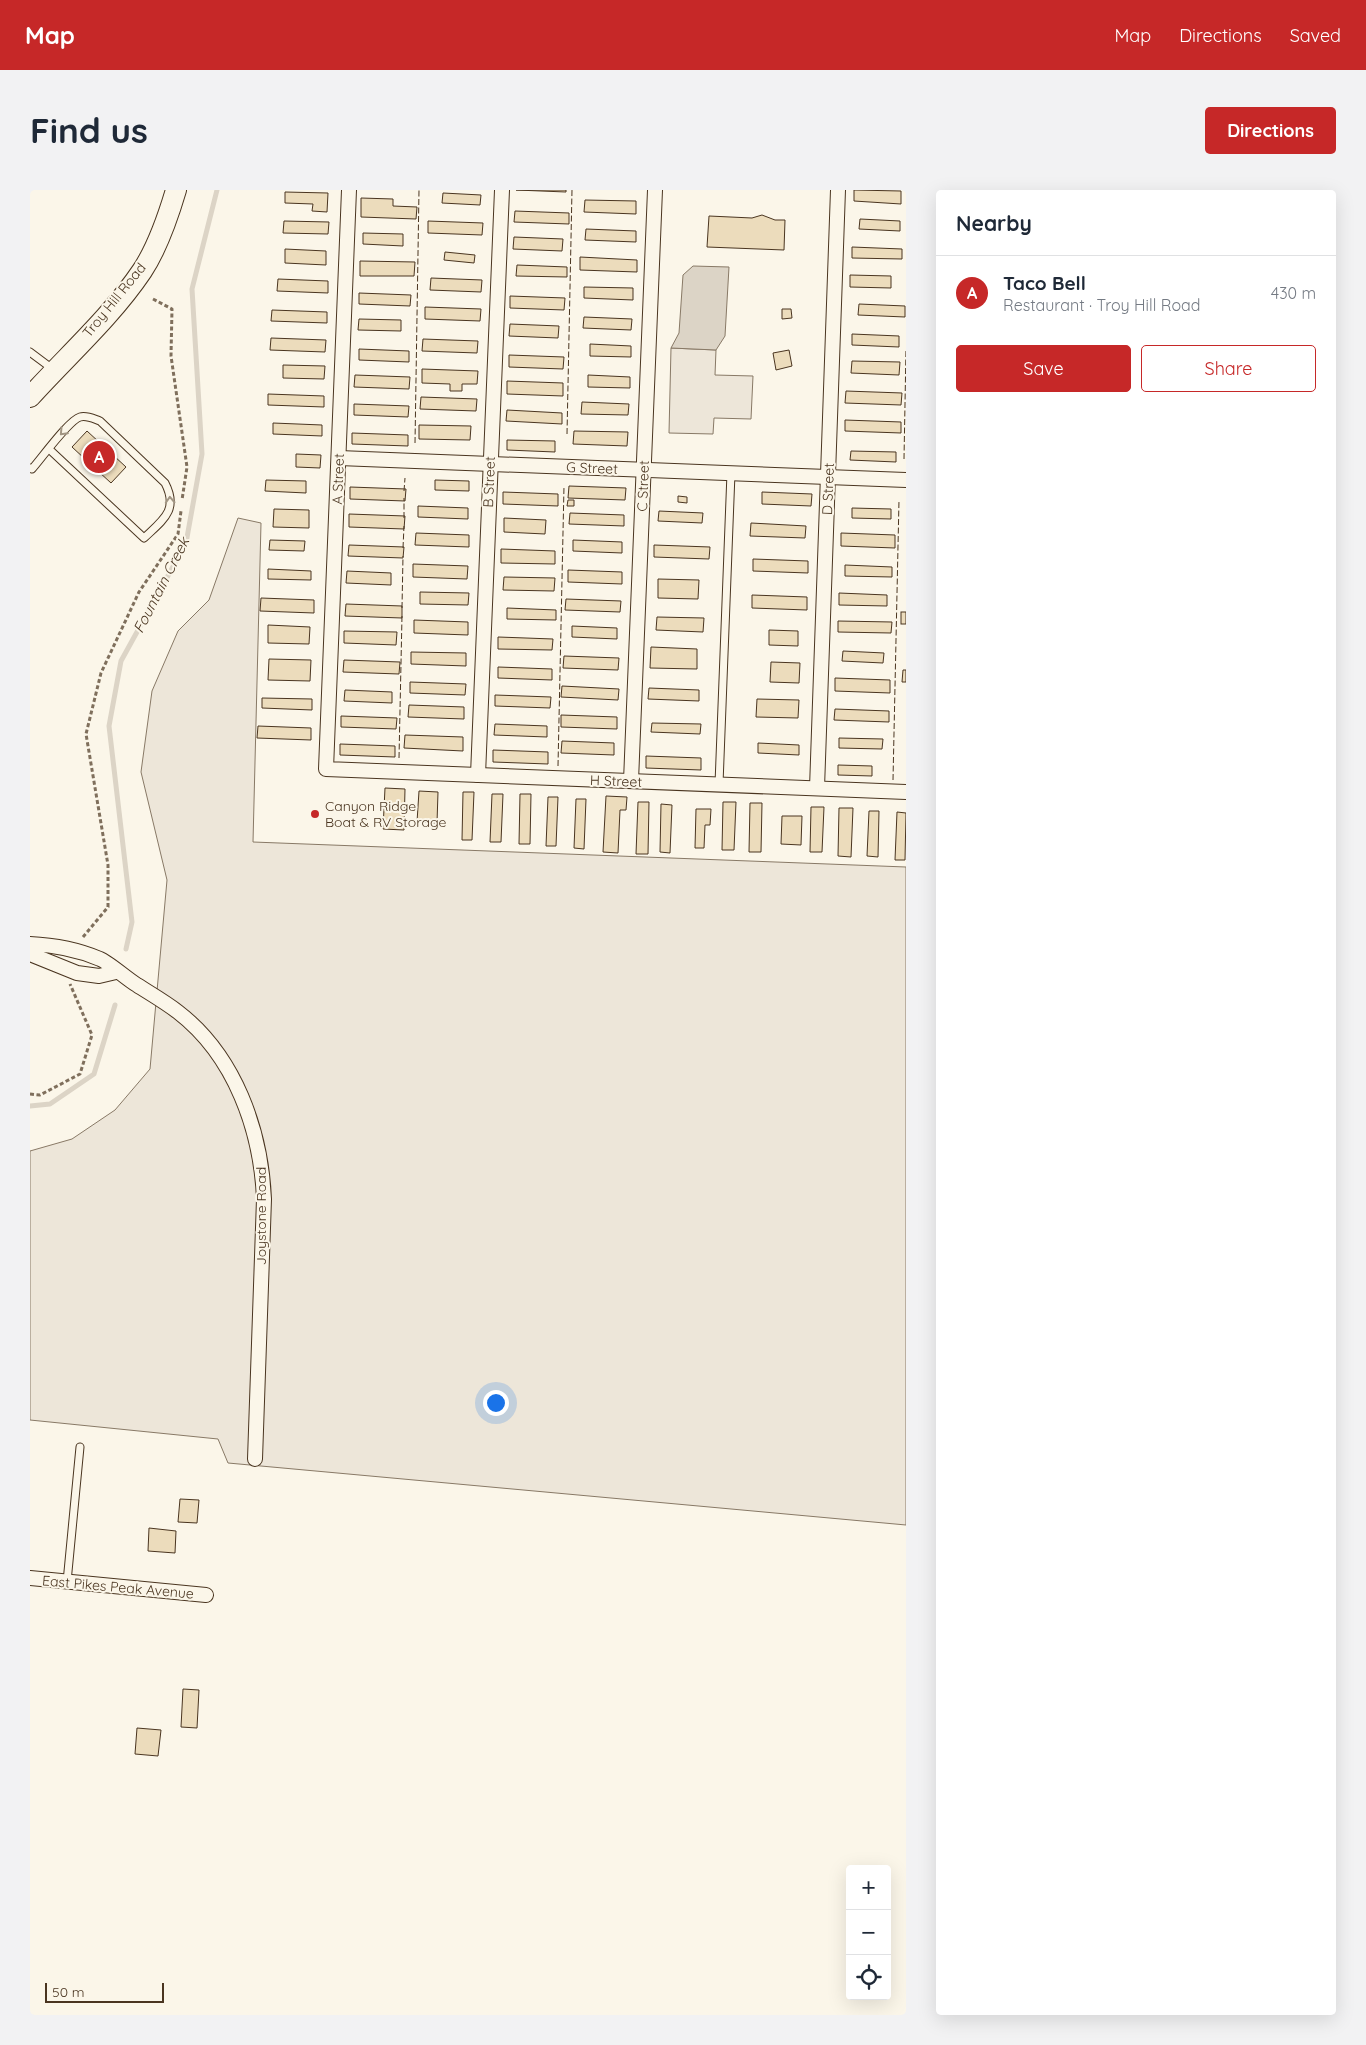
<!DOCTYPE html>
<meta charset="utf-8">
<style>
:root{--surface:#fff;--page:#f2f2f3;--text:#1f2937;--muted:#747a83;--line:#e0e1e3;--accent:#c62828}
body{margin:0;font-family:Quicksand,sans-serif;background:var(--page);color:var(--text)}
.controls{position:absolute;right:15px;bottom:15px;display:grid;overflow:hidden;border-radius:5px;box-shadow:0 5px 20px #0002}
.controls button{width:45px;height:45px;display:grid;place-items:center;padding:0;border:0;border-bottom:1px solid var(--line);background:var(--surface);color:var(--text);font:25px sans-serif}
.scale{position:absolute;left:15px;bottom:12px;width:119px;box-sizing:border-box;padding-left:5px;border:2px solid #4a3520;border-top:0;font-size:14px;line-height:18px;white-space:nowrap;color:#4a3520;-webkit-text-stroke:4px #fbf6e9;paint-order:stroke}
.you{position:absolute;left:465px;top:1212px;width:18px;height:18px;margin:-12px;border:4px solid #fff;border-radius:50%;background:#1a73e8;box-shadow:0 0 0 8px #1a73e833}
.badge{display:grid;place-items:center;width:32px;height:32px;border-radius:50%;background:var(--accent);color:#fff;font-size:16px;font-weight:700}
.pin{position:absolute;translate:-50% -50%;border:2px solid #fff;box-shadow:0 1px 5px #0006}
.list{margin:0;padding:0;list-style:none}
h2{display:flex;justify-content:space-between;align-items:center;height:65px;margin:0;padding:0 20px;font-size:21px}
h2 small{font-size:16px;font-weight:400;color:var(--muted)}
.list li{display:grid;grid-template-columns:32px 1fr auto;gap:15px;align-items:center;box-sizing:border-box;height:75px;padding:0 20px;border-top:1px solid var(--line)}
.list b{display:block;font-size:19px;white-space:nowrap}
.list p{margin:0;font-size:16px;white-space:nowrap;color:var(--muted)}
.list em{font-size:16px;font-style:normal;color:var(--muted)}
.actions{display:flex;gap:10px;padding:15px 20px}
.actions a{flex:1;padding:11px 0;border:1px solid var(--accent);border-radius:5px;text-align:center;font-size:18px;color:var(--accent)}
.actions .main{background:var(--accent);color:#fff}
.icon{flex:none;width:28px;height:28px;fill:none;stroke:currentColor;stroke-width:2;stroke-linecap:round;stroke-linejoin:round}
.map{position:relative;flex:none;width:876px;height:1825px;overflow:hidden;border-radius:5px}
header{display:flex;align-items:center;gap:30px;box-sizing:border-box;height:70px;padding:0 25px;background:var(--accent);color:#fff}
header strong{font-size:24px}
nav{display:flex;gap:28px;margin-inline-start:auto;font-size:18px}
.intro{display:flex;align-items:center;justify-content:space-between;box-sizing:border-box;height:120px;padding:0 30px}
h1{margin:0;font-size:35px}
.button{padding:12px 22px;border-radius:5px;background:var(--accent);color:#fff;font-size:18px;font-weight:700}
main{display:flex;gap:30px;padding:0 30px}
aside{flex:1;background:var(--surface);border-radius:5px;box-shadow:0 5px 20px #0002}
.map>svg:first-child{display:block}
.green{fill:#ede6d9;stroke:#887966}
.water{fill:#dcd4c6;stroke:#887966}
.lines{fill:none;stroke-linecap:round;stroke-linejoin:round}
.stream{stroke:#dcd4c6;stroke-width:5}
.building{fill:#ecdcbc;stroke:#4a3520}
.lane-casing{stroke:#4a3520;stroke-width:9}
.street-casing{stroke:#4a3520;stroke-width:16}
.secondary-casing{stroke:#4a3520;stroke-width:22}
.path{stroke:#7f6f5c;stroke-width:3;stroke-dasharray:4 2.5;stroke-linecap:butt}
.lane{stroke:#fbf6e9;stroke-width:7}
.street{stroke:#fbf6e9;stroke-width:14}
.secondary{stroke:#fbf6e9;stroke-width:20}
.fence{stroke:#4a3520;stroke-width:1;stroke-dasharray:6 2.5;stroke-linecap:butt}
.oneway{stroke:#a29684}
.poi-dot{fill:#c62828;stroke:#fbf6e9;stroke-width:2}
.labels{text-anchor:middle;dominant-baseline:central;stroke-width:4;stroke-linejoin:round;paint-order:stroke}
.street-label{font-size:14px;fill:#4a3520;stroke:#fbf6e9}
.poi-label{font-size:14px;fill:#4a3520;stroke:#fbf6e9;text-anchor:start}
.water-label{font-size:15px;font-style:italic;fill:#4a3520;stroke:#fbf6e9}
</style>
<header>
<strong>Map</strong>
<nav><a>Map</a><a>Directions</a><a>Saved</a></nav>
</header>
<div class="intro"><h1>Find us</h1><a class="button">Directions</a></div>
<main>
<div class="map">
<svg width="876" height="1825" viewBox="0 0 876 1825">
<rect width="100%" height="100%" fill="#fbf6e9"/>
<g class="green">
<path d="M641,158L686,160L685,185L723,186L721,229L684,228L683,244L639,243Z"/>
<path d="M208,328L231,333L223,652L876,677V1335L198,1273L188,1249L0,1230V961L42,949L85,920L120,879L137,690L111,582L122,501L148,441L179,410Z"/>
</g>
<path class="water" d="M663,76L699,77L695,146L686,160L641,158L649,143L653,85Z"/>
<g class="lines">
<g class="stream">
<path d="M96,759L102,732L79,536L91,471L156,353L172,264L162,99L187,0"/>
<path d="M0,916L20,914L64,884L85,815"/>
</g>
</g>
<g class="building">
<path d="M486,0H536V2Z"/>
<path d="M824,0L871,1V14L824,11Z"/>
<path d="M255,2L298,3L297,22L282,21L283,14L255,13Z"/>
<path d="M413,3L451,5L450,15L412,13Z"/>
<path d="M331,8L363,9V16L387,17L386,29L331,27Z"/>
<path d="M555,10L606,11V24L554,22Z"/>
<path d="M485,21L539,23V34L484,32Z"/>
<path d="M732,25L745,30H755L754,60L677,57L679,26L722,28Z"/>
<path d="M830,29L870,31V41L829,39Z"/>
<path d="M254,31L299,32L298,44L253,43Z"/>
<path d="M398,31L453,33L452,45L398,43Z"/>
<path d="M556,39L606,41V52L555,50Z"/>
<path d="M333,43L373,44V56L333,54Z"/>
<path d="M484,47L533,49L532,61L483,59Z"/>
<path d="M822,57L872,59V69L822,68Z"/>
<path d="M255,59L296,61V75L255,73Z"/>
<path d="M415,62L445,65L444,73L414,70Z"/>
<path d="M550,67L607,70V82L550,80Z"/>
<path d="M330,71L385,72L384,86H330Z"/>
<path d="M487,75L537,77V87L486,86Z"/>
<path d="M820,85L861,86V98L820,97Z"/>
<path d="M401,88L452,90L451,102L400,100Z"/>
<path d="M248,89L298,91V103L247,101Z"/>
<path d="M554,97L603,98V110L554,108Z"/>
<path d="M329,103L381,105L380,116L329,114Z"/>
<path d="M480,106L535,108L534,120L480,118Z"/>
<path d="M829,114L875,116V127L828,125Z"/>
<path d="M395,117L451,119L450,131L395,129Z"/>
<path d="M752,119H761L762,128L752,129Z"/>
<path d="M242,120L297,122V133L241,131Z"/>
<path d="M554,127L602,129L601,140L553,138Z"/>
<path d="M329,129L371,130V141L328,140Z"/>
<path d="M480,134L529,136L528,148L479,146Z"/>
<path d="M822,144L869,146V157L822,155Z"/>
<path d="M241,148L296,150L295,162L240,160Z"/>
<path d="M393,149L448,151L447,163L392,161Z"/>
<path d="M560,154L601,156V167L560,166Z"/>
<path d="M329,159L379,161V172L329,170Z"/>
<path d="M759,160L762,176L746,180L743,163Z"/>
<path d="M479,165L534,167L533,179L479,177Z"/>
<path d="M822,171L870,172L869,185L821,183Z"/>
<path d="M253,175L295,176L294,189L253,188Z"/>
<path d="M392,179L448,181L447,194H432V201H420V194L392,193Z"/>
<path d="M325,185L380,187L379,199L324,197Z"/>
<path d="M558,185L600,187V198L558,197Z"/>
<path d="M477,191L533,193V206L477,204Z"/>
<path d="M816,201L872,203L871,215L815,213Z"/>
<path d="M238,204L294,206V217L238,215Z"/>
<path d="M391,207L447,209L446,221L390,219Z"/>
<path d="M552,212L599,214L598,225L551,224Z"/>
<path d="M324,214L379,216L378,227L324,225Z"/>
<path d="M477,220L532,223V234L476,231Z"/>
<path d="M815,230L871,232V243L815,241Z"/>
<path d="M243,233L292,235V246L243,244Z"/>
<path d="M389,235L441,236L440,250L389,249Z"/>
<path d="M57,241L96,277L81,293L42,257Z"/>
<path d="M544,241L598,242L597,256L543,254Z"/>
<path d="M322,243L378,245V256L322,254Z"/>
<path d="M477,250L525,251V262L477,260Z"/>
<path d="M821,261L866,262V272L820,270Z"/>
<path d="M266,264L291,265L290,278L266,277Z"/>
<path d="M236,290L276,291V303L235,301Z"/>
<path d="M405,290L439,291V301L405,300Z"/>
<path d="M539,296L596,298L595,310L538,308Z"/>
<path d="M320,297L376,299L375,311L320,309Z"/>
<path d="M473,302L528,304V316L473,314Z"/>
<path d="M732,302L782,304L781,316L732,314Z"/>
<path d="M648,306L657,307V313L648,312Z"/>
<path d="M538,310H544V316H537Z"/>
<path d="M388,316L438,318V329L388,327Z"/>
<path d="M822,318L861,319V329L822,328Z"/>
<path d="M244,319L279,320V338L243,337Z"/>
<path d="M629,321L673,323L672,333L628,331Z"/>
<path d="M540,323L594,325V336L539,334Z"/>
<path d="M319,324L375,326L374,339L319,337Z"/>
<path d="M474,328L516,330L515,344L474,342Z"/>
<path d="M721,333L776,336L775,348L720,346Z"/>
<path d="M386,343L439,345V357L385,355Z"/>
<path d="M811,343L865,345V358L811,356Z"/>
<path d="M240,350L275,351L274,361L239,360Z"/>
<path d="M543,350L592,352V363L543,361Z"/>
<path d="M319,355L374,357L373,368L318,366Z"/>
<path d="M624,355L680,357L679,369L624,367Z"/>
<path d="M471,359L525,361V374L471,373Z"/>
<path d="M723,369L778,371V383L723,381Z"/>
<path d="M383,374L438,376L437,389L383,387Z"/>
<path d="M815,375L862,377V387L815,386Z"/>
<path d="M238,379L281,381V390L238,389Z"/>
<path d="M538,380L592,382V394L538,392Z"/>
<path d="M317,381L361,383V395L316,393Z"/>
<path d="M474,387L525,388L524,401L473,400Z"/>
<path d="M628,389L669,390L668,409L628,408Z"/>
<path d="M390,402L439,403L438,415L390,414Z"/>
<path d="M809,403L857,405V416L809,415Z"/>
<path d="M722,405L777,407V420L722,418Z"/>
<path d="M231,408L284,410V423L230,421Z"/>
<path d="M536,409L591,411L590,422L535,420Z"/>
<path d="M316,414L372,416V428L315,426Z"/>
<path d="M477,418L526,420V430L477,429Z"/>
<rect x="871" y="422" width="5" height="12"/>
<path d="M627,427L674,428L673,442L626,440Z"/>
<path d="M384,430L438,432V445L384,443Z"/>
<path d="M808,431L862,432L861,443L808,442Z"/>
<path d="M238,435L280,437L279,454L238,453Z"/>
<path d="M542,436L587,438V449L542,447Z"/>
<path d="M739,440L768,441V456L739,455Z"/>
<path d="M314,441L367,442L366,455L314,453Z"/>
<path d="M468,447L523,449L522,460L468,459Z"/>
<path d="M621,457L667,459V479L620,478Z"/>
<path d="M813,461L854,463L853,473L812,471Z"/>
<path d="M381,462L436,463V476L381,474Z"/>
<path d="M534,466L589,468L588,480L533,478Z"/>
<path d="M239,469L281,470L280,491L238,490Z"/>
<path d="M314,470L370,472L369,484L313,482Z"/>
<path d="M741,472L770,473L769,493L740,492Z"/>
<path d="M468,477L522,479V490L468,488Z"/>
<path d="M873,480H876V492H872Z"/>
<path d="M805,488L860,490V503L805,501Z"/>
<path d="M380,492L436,494L435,505L380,503Z"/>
<path d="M532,496L589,499L588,510L531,507Z"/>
<path d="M619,498L669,500V511L618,509Z"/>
<path d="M315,500L362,502V513L314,511Z"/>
<path d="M465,505L521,507L520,518L465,516Z"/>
<path d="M232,508L282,509V520L232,518Z"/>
<path d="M727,509L769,510L768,528L726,527Z"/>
<path d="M379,515L434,517V529L378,527Z"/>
<path d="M805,519L859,521V532L804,530Z"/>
<path d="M531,525L587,527V539L531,537Z"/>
<path d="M311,526L367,528L366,539L311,537Z"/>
<path d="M622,533L671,534L670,544L621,542Z"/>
<path d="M465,534L517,536V547L464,545Z"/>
<path d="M228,536L281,538V550L227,548Z"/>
<path d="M375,545L433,547V561L374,558Z"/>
<path d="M809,548L853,549L852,559L809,558Z"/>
<path d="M532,551L584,553V565L531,563Z"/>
<path d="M728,553L769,555V565L728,563Z"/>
<path d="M310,554L365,556V567L310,565Z"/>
<path d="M463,560L518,562V574L463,572Z"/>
<path d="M616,566L671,568V580L616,578Z"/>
<path d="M808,575L842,576V586L808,585Z"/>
<path d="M355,598L375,599L374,640L353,639Z"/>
<path d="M389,601L408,602L407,633L387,632Z"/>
<path d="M433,602H444L442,650H432Z"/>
<path d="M462,604H473L471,652H460Z"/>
<path d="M490,604H501L500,654H489Z"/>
<path d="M576,606L597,607L596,620H590L588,663L573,662Z"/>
<path d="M518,607H528L526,656H516Z"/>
<path d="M546,609H556L554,659L544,658Z"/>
<path d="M608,612H619L618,664H606Z"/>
<path d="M693,612H706L704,660H692Z"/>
<path d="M720,613H732L731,662H719Z"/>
<path d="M631,614L642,615L640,663L630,662Z"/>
<path d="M781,617H794L792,662H780Z"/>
<path d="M809,618H823L821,667L808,666Z"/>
<path d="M666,619H681L680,635H675L674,658H665Z"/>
<path d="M839,621H849L848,667L837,666Z"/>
<path d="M867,622L876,623L875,670H865Z"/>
<path d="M752,626H772L771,655L751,654Z"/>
<path d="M150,1309L169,1310L167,1333L148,1332Z"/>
<path d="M119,1338L146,1341L145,1363L118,1361Z"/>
<path d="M153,1499L169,1500L167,1538L151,1537Z"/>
<path d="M107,1538L131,1540L128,1566L105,1564Z"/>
</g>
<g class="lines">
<g class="lane-casing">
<g id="lane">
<path d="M0,162L24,180"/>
<path d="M0,278L2,279C11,269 39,230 50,227C57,225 64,229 70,231L135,293C149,320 133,330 114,348L19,259"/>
<path d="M689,594L701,283"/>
<path d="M37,1392L50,1257"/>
</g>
</g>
<g class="street-casing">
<g id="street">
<path d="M319,0L296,579L876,602"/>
<path d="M309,268L876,290"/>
<path d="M448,585L472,0"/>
<path d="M601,591L625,0"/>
<path d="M787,598L808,0"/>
<path d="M0,754C23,755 49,760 70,769C78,772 97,789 107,795C121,804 135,812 148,822C205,866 231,940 234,1009L225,1269"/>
<path d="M0,764L47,783L69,786L86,782"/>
<path d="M0,1388L176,1405"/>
</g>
</g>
<g class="secondary-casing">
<path id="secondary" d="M0,207C37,166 81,127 112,81C128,57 138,27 146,0"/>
</g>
<g class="path">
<path d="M123,109L142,119L141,166L157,277L152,310"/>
<path d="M53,747L78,717V675L56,544L71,483L109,402L148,344L151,321"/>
<path d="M0,904L10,905L50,884L62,845L40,794"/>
</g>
<use href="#lane" class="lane"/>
<use href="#street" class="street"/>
<use href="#secondary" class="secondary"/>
<g class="fence">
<path d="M537,244L542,0"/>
<path d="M385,253L389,0"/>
<path d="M874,269L876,159"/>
<path d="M374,301L375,288"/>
<path d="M374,328V308"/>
<path d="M373,358L374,336"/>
<path d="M372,418L373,366"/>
<path d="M369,568L372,426"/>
<path d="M528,576L534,296"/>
<path d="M863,590L869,310"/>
</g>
</g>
<defs><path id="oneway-chevron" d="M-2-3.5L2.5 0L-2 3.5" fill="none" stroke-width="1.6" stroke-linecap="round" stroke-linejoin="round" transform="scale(1.25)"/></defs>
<g class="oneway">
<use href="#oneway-chevron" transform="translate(33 242) rotate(133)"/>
<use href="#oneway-chevron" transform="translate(140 310) rotate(-93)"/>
</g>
<circle class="poi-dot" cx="285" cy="624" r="5"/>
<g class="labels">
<g class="street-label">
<text transform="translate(84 110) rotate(-51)">Troy Hill Road</text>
<text transform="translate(562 278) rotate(2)">G Street</text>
<text transform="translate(308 289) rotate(-88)">A Street</text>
<text transform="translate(459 292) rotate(-88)">B Street</text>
<text transform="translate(613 296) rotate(-88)">C Street</text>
<text transform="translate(798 299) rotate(-88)">D Street</text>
<text transform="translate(586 591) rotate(2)">H Street</text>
<text transform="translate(231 1026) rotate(-90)">Joystone Road</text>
<text transform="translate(88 1397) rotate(5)">East Pikes Peak Avenue</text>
</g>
<g class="poi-label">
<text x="295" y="616">Canyon Ridge<tspan x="295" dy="16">Boat &amp; RV Storage</tspan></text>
</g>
<g class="water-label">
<text transform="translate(131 395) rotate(-63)">Fountain Creek</text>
</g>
</g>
</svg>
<div class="controls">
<button>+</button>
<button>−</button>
<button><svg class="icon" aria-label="locate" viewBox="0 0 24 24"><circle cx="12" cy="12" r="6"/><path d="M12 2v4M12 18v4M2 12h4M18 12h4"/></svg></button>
</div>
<div class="scale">50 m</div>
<div class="you"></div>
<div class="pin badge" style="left:69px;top:267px">A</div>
</div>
<aside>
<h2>Nearby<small></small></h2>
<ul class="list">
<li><span class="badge">A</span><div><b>Taco Bell</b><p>Restaurant · Troy Hill Road</p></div><em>430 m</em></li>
</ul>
<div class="actions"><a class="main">Save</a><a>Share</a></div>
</aside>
</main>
